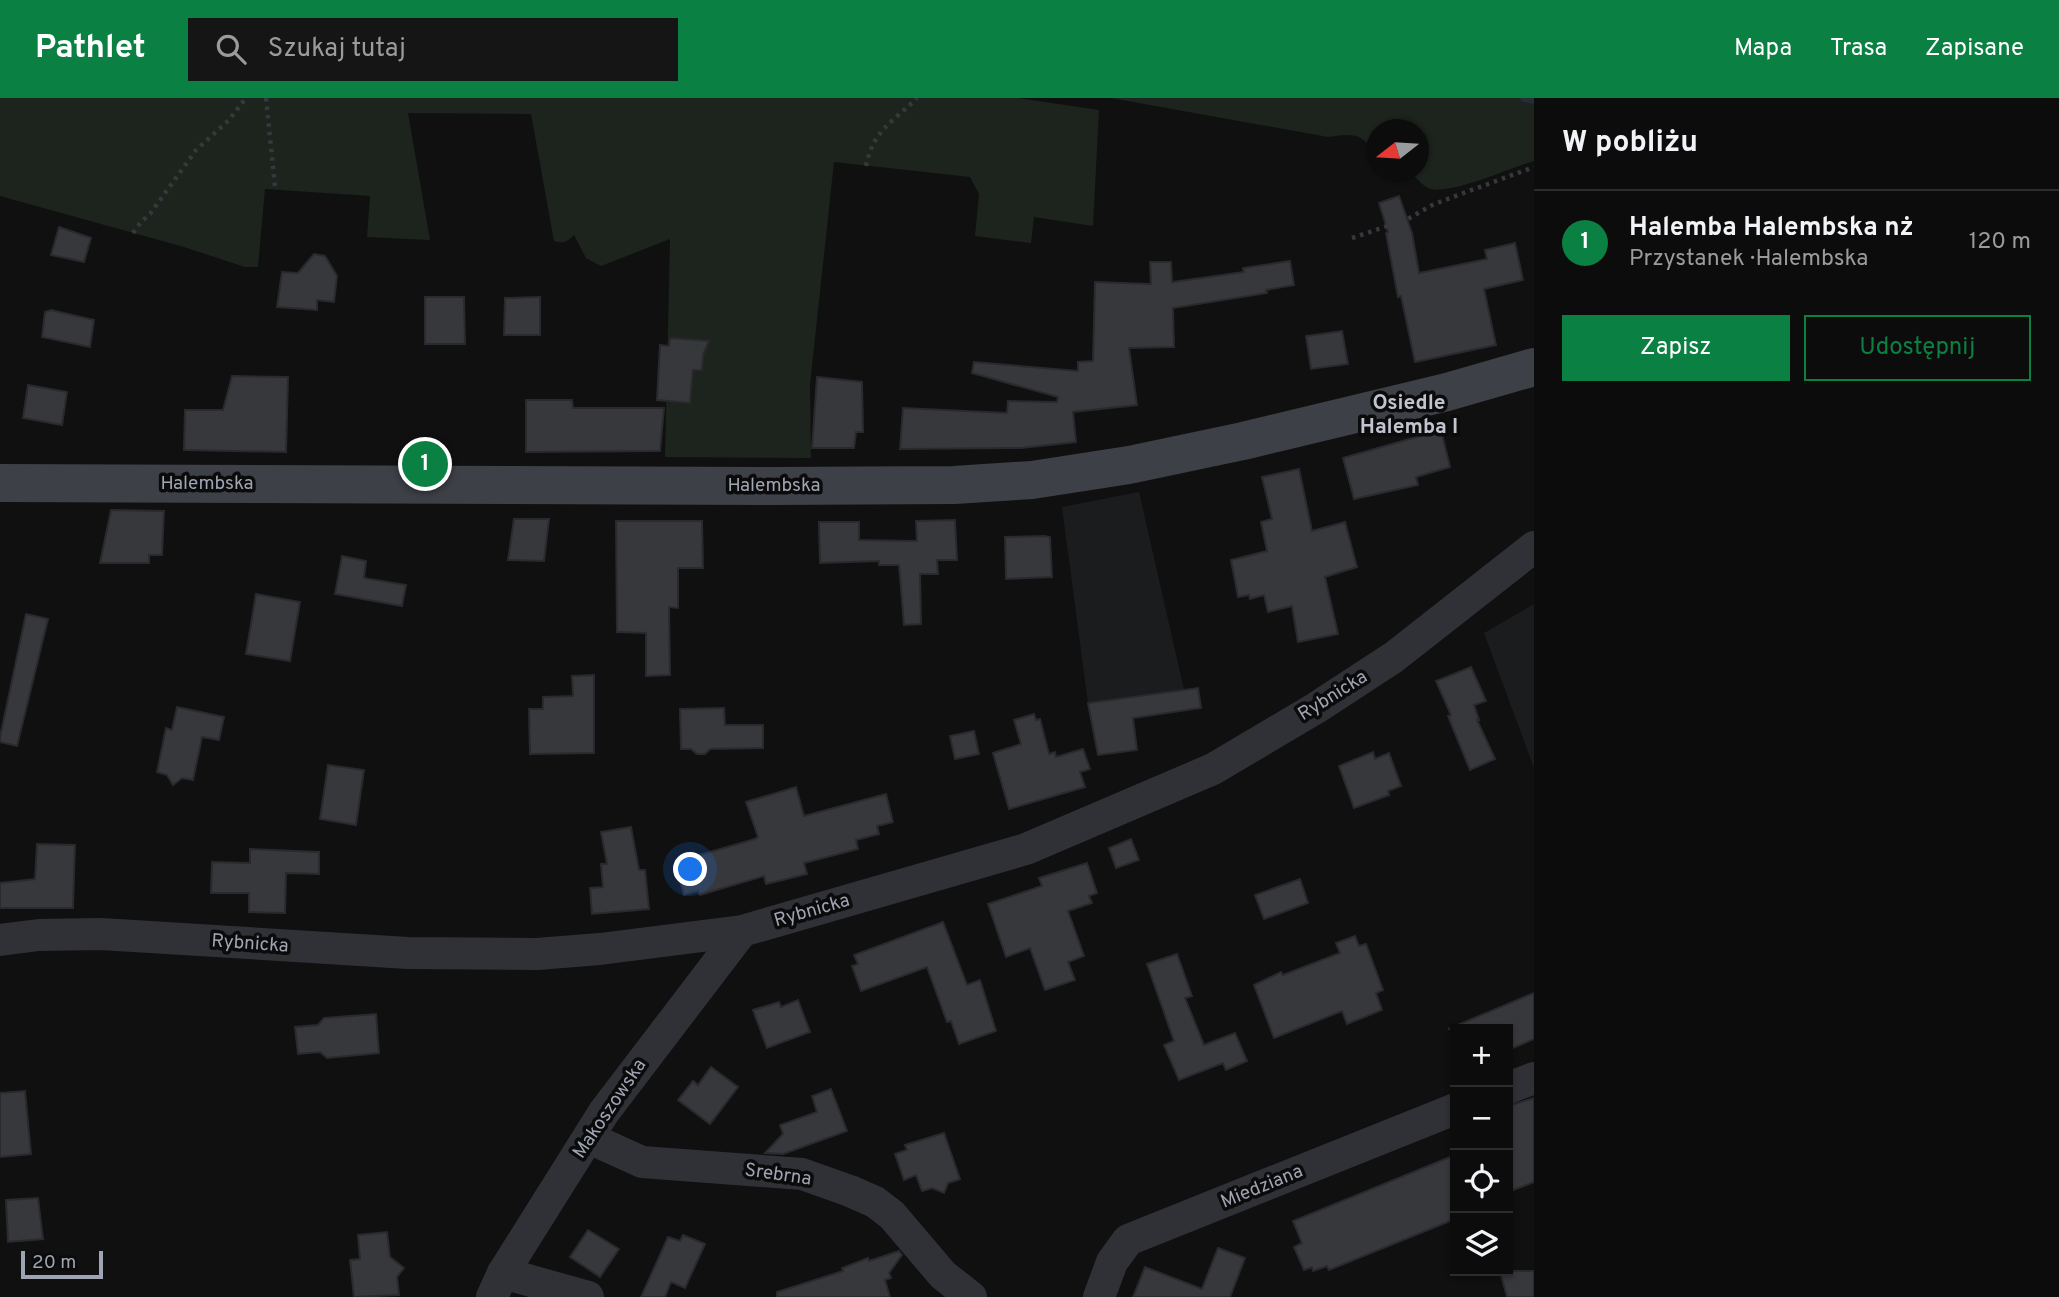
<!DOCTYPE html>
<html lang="pl">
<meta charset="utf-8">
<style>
:root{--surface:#0c0c0d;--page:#151516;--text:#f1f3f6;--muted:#9a9b9d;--line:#2c2c2e;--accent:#0b8043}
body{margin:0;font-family:Overpass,sans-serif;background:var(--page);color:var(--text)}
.controls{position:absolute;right:21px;bottom:21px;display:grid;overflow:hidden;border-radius:0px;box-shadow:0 2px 5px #0004}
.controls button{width:63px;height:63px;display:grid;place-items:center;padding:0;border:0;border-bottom:2px solid var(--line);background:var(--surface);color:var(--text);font:35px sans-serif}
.compass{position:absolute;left:1366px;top:21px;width:63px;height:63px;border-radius:50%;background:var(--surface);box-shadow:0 2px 5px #0004;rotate:253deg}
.scale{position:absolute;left:21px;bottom:18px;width:82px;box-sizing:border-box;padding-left:7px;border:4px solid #9fa4b3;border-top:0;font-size:19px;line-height:24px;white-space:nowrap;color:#9fa4b3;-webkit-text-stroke:5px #0b0b0c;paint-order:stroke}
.you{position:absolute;left:691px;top:772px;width:24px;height:24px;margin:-18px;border:5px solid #fff;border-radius:50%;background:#1a73e8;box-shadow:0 0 0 10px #1a73e833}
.badge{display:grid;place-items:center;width:46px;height:46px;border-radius:50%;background:var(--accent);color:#fff;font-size:23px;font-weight:700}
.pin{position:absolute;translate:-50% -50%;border:4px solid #fff;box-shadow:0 2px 7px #0006}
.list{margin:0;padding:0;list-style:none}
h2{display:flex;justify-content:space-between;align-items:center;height:91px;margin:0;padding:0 28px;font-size:30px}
h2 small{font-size:23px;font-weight:400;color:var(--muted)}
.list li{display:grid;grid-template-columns:46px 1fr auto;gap:21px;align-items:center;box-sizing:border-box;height:105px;padding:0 28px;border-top:2px solid var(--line)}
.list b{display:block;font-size:26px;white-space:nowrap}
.list p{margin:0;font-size:23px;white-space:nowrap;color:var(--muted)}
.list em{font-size:23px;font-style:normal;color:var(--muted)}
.actions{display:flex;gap:14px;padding:21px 28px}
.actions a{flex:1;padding:16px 0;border:2px solid var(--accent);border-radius:0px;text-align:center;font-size:24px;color:var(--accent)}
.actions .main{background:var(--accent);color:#fff}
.icon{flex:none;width:38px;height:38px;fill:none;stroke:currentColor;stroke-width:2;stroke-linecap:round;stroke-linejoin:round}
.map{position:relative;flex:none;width:1534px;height:1199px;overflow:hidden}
header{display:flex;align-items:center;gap:42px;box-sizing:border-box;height:98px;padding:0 35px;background:var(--accent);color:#fff}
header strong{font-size:33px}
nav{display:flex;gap:38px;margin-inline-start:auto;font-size:24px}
.search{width:490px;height:63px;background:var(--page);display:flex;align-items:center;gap:18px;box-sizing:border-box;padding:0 24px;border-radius:0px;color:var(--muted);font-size:26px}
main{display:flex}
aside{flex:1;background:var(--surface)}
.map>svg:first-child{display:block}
.built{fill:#1b1c1e}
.green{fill:#1c241d}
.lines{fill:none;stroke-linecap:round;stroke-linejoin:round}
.stream{stroke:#252d36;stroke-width:8}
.building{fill:#37383c;stroke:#2a292d;stroke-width:2}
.path{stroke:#36383e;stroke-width:4.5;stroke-dasharray:3.5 5;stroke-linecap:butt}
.street{stroke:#303137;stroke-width:32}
.secondary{stroke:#3e4047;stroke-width:38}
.labels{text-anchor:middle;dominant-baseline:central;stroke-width:7;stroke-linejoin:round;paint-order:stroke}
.street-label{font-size:19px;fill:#9fa4b3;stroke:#0b0b0c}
.neighbourhood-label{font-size:21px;font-weight:bold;fill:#c1c4cf;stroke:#0b0b0c}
</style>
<header>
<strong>Pathlet</strong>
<div class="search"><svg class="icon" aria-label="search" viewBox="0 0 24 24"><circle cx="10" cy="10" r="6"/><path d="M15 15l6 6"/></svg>Szukaj tutaj</div>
<nav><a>Mapa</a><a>Trasa</a><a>Zapisane</a></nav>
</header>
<main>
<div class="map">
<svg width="1534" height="1199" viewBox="0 0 1534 1199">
<rect width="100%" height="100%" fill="#101011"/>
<g class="built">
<path d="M1139,394L1184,592L1088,605L1062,409Z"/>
<path d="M1534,506V670L1484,535Z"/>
</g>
<g class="green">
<path d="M0,0H1018L1099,12L1093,128L1034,119L1031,145L975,138L979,96L970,79L834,64L810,287L811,360L665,359L670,141L601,168L586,160L574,137C567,144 564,146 554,143L531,16L408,15L430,142L367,139L370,98L265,91L258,169H245L184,149L0,98Z"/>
<path d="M1111,0H1534V63C1510,70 1453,96 1431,91C1422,88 1417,80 1410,74H1419V32H1377L1376,54C1358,34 1354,36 1328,39Z"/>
</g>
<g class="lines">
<path class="stream" d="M1524,0L1534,2"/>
</g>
<g class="building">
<path d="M1399,98L1412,135L1419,175L1487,161L1485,152L1515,145L1523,182L1484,191L1496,247L1415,264L1401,198L1398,199L1386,135L1388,134L1379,105Z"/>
<path d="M59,129L91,140L84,164L51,157Z"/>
<path d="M314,156L325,158L337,178L334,204L317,202V212L277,209L282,174L298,175Z"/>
<path d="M1290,163L1294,187L1266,192L1267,195L1173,210L1174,249L1129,250L1137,307L1073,314L1076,344L1021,350L900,351L903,310L1007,315L1008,303L1057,304L1058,299L972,275L974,264L1078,273V264L1093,263L1095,184L1151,186L1150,164H1171L1172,184L1244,174L1243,170Z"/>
<path d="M425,199H464L465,246H425Z"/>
<path d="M540,199V237H504L505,200Z"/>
<path d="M51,212L94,222L90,249L42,239L45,214Z"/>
<path d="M1342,233L1348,266L1311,271L1306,238Z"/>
<path d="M670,240L709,243L703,257L702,272H693L690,305L657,302L660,247L669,248Z"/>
<path d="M232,278L288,279L286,354L184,352L185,312H223Z"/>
<path d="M817,279L862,284L863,334H856L854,350H812Z"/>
<path d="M28,287L67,294L62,327L23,320Z"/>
<path d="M526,302H572L573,310H664L660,353L526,354Z"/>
<path d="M1441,332L1450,369L1416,379L1418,387L1354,401L1343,360Z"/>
<path d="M1299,371L1312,433L1345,424L1357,469L1325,479L1338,536L1298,544L1292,508L1268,514L1264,497L1250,501L1249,497L1238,499L1231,462L1267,453L1261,424L1272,421L1262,379Z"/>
<path d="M111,412L164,413L162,457H149V465H100Z"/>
<path d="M514,421H549L544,463L508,462Z"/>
<path d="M955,422L957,462H937L938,476H920L921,526L904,527L899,467H879V463L820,465L819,424H859V442L917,443L916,423Z"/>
<path d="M616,423H702L703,470H678V510L669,509L670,577L646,578V535L617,534Z"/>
<path d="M1044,438L1050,439L1052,479L1006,481L1005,439Z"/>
<path d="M342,458L366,463L364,480L406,487L402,508L335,496Z"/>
<path d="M256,496L300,504L290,563L246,556Z"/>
<path d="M26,516L48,521L17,648L0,644V639Z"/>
<path d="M1471,569L1486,603L1474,607L1479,622H1477L1495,661L1470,672L1448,618L1451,617L1436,583Z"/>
<path d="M594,577V655L530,656L529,611H543V599L573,598L572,578Z"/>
<path d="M1198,590L1201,610L1133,620L1137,652L1098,657L1088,605Z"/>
<path d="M177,609L224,619L219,642L202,639L193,682L182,680L173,687L167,677L157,674L166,630L172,632Z"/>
<path d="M724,610L725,627H763V650L710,651L705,656H697L691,651H681L680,611Z"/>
<path d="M1034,616L1036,622L1040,621L1049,656L1055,654L1056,659L1083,651L1090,671L1080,674L1085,689L1009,711L993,655L1021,646L1014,622Z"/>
<path d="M974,633L979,656L955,661L950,638Z"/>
<path d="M1373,654L1375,661L1389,655L1401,688L1388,693L1389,697L1354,710L1339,668Z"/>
<path d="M328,667L364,672L356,727L320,721Z"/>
<path d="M796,689L804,718L886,696L893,724L877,728L879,736L856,742L858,751L804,765L807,776L766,786L764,778L700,797L698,793L684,797L676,768L690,764L689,760L755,741L758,739L746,704Z"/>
<path d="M631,729L639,772H645L649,811L592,816L590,790L603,789L601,766H607L601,734Z"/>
<path d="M1131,741L1139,762L1116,770L1109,750Z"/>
<path d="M37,746L75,747L73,810H0V785L35,781Z"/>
<path d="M250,751L319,754V776L286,775L285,815L249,814V795H211L212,764L250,765Z"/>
<path d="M1087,765L1097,795L1089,798L1092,805L1068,813L1084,858L1068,864L1075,882L1045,892L1030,850L1006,859L988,806L1042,788L1039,780Z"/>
<path d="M1300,781L1308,805L1264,821L1255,797Z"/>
<path d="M943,824L967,887L980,882L996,933L959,946L951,923L947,924L927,869L861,893L852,868L858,866L854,857Z"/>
<path d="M1355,838L1359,848L1366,846L1383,892L1376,895L1382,912L1347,926L1342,913L1274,940L1254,887L1281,874L1283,877L1340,855L1336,845Z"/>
<path d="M1177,856L1192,898L1185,900L1204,947L1235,935L1247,963L1226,972L1223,965L1179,982L1164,947L1174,943L1147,866Z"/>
<path d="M1534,895V941L1508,952V931H1448Z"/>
<path d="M798,902L810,934L767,950L753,912L776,905L779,904L781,909Z"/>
<path d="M376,916L379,955L327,960L320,954L298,956L295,929L318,927L324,920Z"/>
<path d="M711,969L738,989L710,1026L678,1002L693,983L698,987Z"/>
<path d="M831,991L847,1033L783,1056L765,1055L783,1036L780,1027L817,1014L812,998Z"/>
<path d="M25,993L31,1056L0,1059V995Z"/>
<path d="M1534,1000V1084L1508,1094V1008Z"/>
<path d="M944,1035L960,1081L948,1085L944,1095L932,1090L922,1093L916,1077L904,1082L895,1056L907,1052L905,1047Z"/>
<path d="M1455,1057V1121L1329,1172L1327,1168L1313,1173L1312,1169L1304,1172L1294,1149L1302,1145L1293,1123Z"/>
<path d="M38,1100L43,1141L8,1144L6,1102Z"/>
<path d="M588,1132L619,1151L600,1179L570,1159Z"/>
<path d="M387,1134L390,1159L404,1170L397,1179L399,1197L354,1199L350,1162L360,1161L358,1137Z"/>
<path d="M683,1137L705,1146L685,1190L671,1184L665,1199H641L668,1139L680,1143Z"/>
<path d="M1218,1150L1245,1160L1230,1199H1133L1145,1169L1202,1191Z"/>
<path d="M899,1153L902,1157L889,1175L891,1180L885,1182L890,1199H777V1194L843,1173L842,1170L868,1160L869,1163Z"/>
<path d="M1500,1173H1534V1199H1507Z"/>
</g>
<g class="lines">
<g class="path">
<path d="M266,0L275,89"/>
<path d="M866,68C873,32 893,24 917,0"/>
<path d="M133,135L141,124L150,116L196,52L229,22L246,0"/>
<path d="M1352,140L1408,121L1434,106L1534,69"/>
</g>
<g class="street">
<path d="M0,842L39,837L101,836L408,855L537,856L600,851L742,833L1026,751L1213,671L1316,610L1394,559L1534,449"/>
<path d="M1508,990L1534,980"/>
<path d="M589,1040L642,1064L802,1076L850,1093L875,1104L892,1117L943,1177L971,1199"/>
<path d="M503,1175L588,1199"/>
<path d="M492,1199L503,1175L604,1014L742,833"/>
<path d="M1099,1199L1112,1164L1128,1142L1455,1011"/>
</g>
<path class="secondary" d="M0,385L773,388L954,387L1032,382L1129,367L1243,343L1447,294L1534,269"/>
</g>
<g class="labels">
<g class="street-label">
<text x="207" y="386">Halembska</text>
<text x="774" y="388">Halembska</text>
<text transform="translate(1333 598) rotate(-32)">Rybnicka</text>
<text transform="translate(812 813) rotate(-16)">Rybnicka</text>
<text transform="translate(250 846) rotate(4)">Rybnicka</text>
<text transform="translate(610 1011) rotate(-56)">Makoszowska</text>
<text transform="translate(778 1077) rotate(8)">Srebrna</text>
<text transform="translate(1262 1089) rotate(-22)">Miedziana</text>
</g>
<g class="neighbourhood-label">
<text x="1409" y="305">Osiedle<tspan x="1409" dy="24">Halemba I</tspan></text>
</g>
</g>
</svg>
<div class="controls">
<button>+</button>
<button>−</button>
<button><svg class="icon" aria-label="locate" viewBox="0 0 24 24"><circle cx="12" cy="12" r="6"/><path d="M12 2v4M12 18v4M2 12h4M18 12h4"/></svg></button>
<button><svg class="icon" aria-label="layers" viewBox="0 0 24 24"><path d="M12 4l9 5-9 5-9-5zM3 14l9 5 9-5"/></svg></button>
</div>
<svg class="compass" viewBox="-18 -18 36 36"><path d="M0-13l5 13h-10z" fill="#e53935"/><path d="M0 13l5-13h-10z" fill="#9a9b9d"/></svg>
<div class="scale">20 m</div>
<div class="you"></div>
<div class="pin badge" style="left:425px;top:366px">1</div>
</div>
<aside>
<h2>W pobliżu<small></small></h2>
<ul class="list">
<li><span class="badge">1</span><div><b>Halemba Halembska nż</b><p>Przystanek · Halembska</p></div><em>120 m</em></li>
</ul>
<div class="actions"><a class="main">Zapisz</a><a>Udostępnij</a></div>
</aside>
</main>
